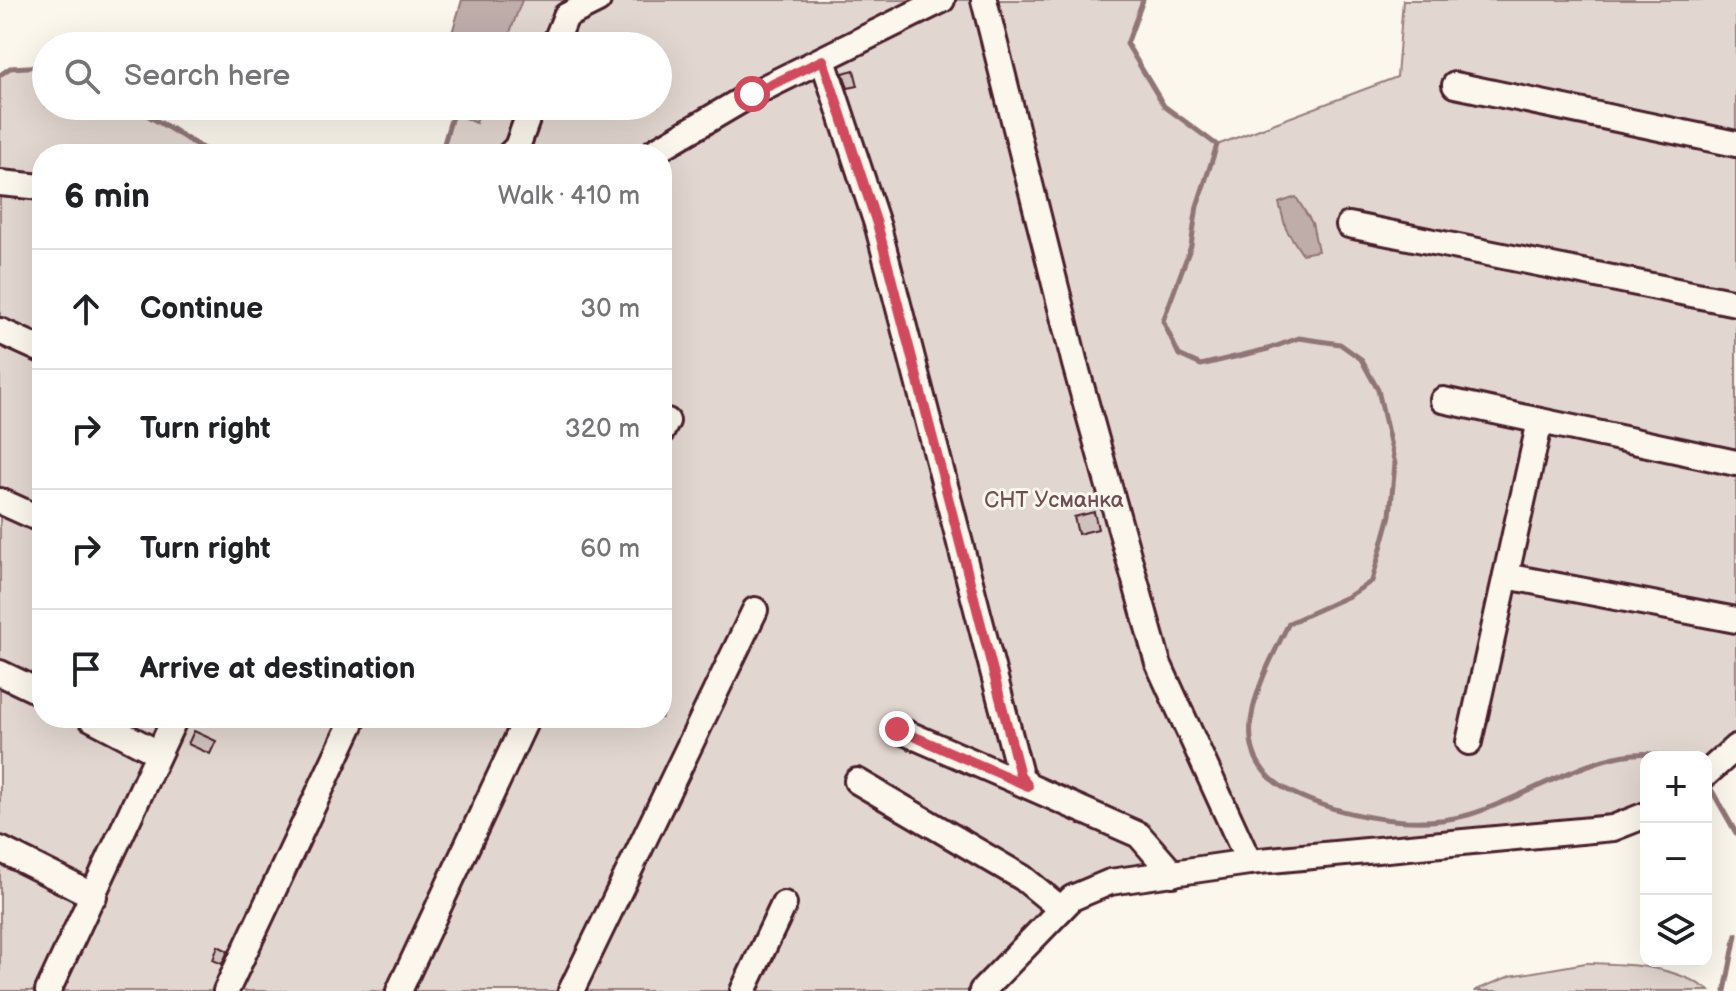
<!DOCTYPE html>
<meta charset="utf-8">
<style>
:root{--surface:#fff;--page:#f6f6f6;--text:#202124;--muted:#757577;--line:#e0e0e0}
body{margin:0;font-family:"Balsamiq Sans",sans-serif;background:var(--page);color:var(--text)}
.controls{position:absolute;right:24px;bottom:24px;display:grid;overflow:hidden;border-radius:16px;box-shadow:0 8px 32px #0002}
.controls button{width:72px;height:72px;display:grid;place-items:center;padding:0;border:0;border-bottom:2px solid var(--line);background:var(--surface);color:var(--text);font:40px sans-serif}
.stop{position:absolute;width:24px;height:24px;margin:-18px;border:6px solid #d1495b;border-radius:50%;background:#fff}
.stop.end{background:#d1495b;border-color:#fff;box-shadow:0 2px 8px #0008}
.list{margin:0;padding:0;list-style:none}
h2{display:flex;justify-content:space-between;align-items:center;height:104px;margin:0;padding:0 32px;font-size:34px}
h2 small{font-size:26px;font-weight:400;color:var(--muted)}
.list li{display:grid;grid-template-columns:52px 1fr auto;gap:24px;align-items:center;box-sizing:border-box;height:120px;padding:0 32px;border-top:2px solid var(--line)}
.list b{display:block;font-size:30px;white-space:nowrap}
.list em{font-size:26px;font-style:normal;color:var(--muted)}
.icon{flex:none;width:44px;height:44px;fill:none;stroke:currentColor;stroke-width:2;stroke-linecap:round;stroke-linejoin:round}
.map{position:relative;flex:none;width:1736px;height:991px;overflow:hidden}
.search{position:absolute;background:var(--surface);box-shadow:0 8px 32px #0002;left:32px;top:32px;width:640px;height:88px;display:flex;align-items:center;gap:20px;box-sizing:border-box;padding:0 28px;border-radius:44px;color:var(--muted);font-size:30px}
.panel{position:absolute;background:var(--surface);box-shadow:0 8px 32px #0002;left:32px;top:144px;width:640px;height:584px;border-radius:32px}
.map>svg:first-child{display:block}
.green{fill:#e2d7d0;stroke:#967b7e;stroke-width:2}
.water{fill:#bfadaa;stroke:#907477;stroke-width:2}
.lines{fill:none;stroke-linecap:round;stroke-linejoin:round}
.stream{stroke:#907477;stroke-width:5}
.building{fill:#cfc2bc;stroke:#4a1f2b;stroke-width:2}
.minor-casing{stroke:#4a1f2b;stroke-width:30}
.minor{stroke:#fbf7ec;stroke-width:24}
.route{stroke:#d1495b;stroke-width:10}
.labels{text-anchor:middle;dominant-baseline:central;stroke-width:6;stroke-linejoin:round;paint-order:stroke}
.park-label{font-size:22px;fill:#704d54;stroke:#fbf7ec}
</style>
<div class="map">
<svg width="1736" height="991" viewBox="0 0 1736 991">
<rect width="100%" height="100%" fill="#fbf7ec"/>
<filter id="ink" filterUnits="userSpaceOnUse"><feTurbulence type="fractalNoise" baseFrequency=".0125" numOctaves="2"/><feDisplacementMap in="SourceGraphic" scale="16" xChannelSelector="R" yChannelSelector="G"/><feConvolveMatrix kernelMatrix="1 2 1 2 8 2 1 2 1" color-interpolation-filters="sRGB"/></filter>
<g filter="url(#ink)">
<g class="green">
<path d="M491,0H1143L1128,44L1164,106L1217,145L1397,77L1403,0H1736V761L1706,782V757H1646V821L1111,886L1074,902L989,991H0V75L10,68L46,66V106H131L172,127L212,154H42V718H662V154H441L455,106H658V46H474Z"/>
<path d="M1586,963C1629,964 1674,965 1710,991H1474L1510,976Z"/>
</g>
<g class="water">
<path d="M462,0H522L505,46H448Z"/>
<path d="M440,106H482L476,123Z"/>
<path d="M1296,197L1312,223L1318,251L1302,254L1286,229L1279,203Z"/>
</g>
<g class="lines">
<g class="stream">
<path d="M1143,0L1127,44L1164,106L1217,145L1197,206L1191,246L1163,321L1179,355L1201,365L1268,349L1299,338L1340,344L1361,359L1378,390L1395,464L1390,515L1372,581L1349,596L1289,623C1262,677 1217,755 1291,792C1340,816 1413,830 1468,815C1525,800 1610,738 1667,757"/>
<path d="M0,75L10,68L46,66"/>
<path d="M132,106L212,154"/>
<path d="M441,154L455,106"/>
<path d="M1707,782L1736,833"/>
<path d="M1725,991L1736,935"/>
</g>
</g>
<g class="building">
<path d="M854,70L858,86L848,88L843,73Z"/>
<path d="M1094,512L1098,529L1078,534L1074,517Z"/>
<path d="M194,731L216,741L210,754L188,744Z"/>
<path d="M218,946L228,951L222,964L213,960Z"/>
</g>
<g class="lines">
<g class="minor-casing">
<g id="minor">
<path d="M984,0L1075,364L1158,663L1249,862"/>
<path d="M554,46L566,16L598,0"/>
<path d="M823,60L878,227L1020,775L1028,786L1139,835L1173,874"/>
<path d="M1455,85L1736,144"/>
<path d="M655,151L752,94L942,0"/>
<path d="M510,154L517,147L532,106"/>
<path d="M0,183L42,187"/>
<path d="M1349,225L1736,303"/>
<path d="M0,331L42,350"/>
<path d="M1443,400L1736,463"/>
<path d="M662,431L667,421"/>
<path d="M0,501L42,520"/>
<path d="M1506,576L1736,620"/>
<path d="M0,673L42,693"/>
<path d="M91,718L158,753"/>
<path d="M897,729L1028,786"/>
<path d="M1469,742L1540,421"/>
<path d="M1706,774L1736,747"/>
<path d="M857,781L1023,878L1061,909"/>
<path d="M0,849L94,896"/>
<path d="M48,991L175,718"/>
<path d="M226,991L354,718"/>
<path d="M399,991L527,718"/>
<path d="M571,991L755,610"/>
<path d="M743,991L784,904"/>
<path d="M982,991L1072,898L1110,882L1249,862L1613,828L1646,815"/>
</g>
</g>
<use href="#minor" class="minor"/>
</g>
</g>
<g class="lines" filter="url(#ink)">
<path class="route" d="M752,94L823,60L878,227L1020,775L1028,786L897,729"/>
</g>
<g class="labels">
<g class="park-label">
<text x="1054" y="500">СНТ Усманка</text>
</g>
</g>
</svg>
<div class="controls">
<button>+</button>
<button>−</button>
<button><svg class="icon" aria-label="layers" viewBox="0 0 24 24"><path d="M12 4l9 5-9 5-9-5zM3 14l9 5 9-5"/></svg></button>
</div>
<div class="stop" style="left:752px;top:94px"></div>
<div class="stop end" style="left:897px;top:729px"></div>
<div class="search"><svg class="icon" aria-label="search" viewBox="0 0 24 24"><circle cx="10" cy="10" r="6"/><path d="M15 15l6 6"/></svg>Search here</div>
<section class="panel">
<h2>6 min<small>Walk · 410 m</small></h2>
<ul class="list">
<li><svg class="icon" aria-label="ahead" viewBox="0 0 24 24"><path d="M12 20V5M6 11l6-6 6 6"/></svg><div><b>Continue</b></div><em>30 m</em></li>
<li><svg class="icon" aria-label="right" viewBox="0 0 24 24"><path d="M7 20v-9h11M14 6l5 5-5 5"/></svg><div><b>Turn right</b></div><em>320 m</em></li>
<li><svg class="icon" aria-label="right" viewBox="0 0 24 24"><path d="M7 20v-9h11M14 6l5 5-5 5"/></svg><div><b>Turn right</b></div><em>60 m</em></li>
<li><svg class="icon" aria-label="arrive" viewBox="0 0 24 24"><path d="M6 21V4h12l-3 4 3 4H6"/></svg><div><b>Arrive at destination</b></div></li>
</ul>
</section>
</div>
